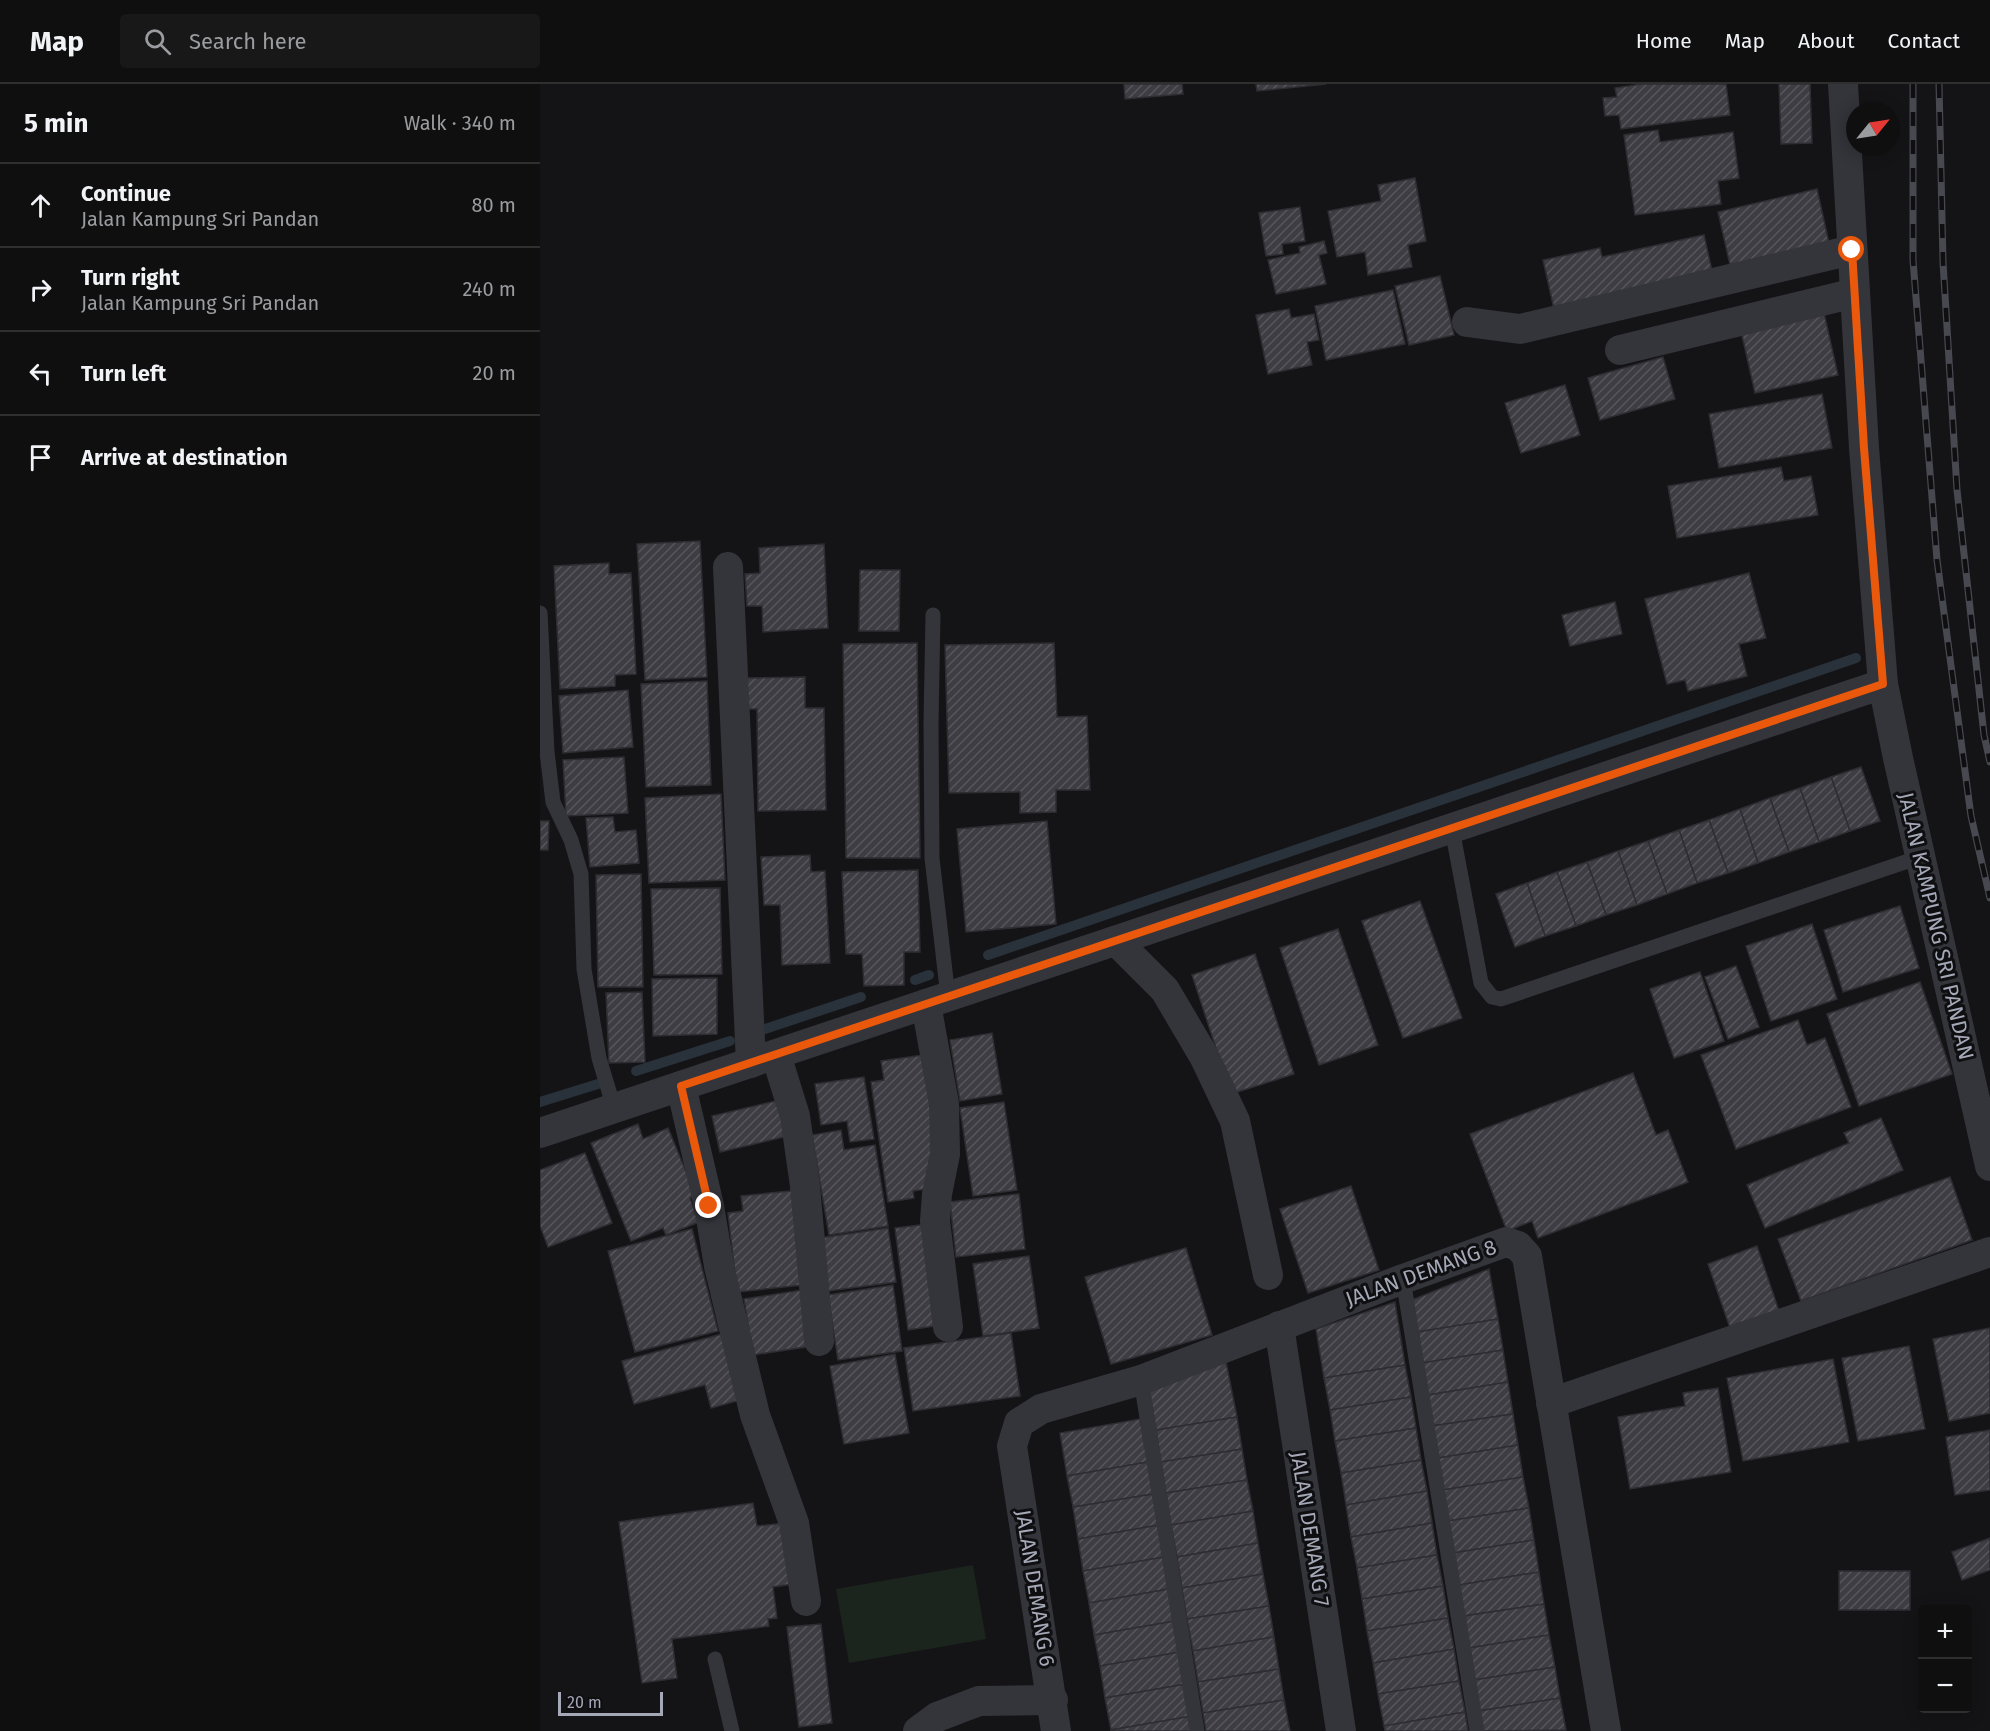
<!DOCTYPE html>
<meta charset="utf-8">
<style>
:root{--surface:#0f0f10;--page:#181819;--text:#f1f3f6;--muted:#9b9c9f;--line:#2f2f30}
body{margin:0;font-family:"Fira Sans",sans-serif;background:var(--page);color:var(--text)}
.controls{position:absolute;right:18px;bottom:18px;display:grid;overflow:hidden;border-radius:6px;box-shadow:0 3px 15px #0003}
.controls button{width:54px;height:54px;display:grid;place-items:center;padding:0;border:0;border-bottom:2px solid var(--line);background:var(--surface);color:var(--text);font:30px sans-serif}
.compass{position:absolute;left:1306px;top:18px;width:54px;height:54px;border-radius:50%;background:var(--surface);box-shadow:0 3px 15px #0003;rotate:60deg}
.scale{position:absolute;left:18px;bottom:15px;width:105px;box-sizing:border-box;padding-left:6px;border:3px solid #a4a8b7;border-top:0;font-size:16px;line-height:21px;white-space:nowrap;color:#a4a8b7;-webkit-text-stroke:4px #0f0f11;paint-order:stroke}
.stop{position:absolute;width:18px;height:18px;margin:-14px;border:4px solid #ea580c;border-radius:50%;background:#fff}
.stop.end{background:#ea580c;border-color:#fff;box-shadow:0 2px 6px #0008}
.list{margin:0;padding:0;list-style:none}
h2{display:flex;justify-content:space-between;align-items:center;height:78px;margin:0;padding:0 24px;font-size:26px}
h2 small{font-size:20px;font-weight:400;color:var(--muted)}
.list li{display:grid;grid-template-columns:39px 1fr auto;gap:18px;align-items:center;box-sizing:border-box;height:84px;padding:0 24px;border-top:2px solid var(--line)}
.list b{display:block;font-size:22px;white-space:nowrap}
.list p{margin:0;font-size:20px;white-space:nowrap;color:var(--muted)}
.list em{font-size:20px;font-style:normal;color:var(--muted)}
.icon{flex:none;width:33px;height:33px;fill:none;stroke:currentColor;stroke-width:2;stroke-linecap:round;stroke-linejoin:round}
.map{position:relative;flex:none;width:1450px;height:1647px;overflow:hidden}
header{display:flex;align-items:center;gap:36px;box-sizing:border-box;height:84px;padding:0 30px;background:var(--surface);border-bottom:2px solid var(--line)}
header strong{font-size:28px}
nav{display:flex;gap:33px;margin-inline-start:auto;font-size:21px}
.search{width:420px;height:54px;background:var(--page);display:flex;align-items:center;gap:15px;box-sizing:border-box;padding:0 21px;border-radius:6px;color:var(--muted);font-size:22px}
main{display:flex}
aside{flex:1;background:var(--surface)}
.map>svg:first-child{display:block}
.grass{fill:#1b241d}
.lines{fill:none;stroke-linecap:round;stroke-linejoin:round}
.stream{stroke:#29313b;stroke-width:10}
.building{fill:url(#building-hatch);stroke:#2e2d32;stroke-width:1.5}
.lane{stroke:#34353b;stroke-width:15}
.street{stroke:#34353b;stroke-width:30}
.rail-casing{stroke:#474850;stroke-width:7}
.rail{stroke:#0f0f11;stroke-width:4.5;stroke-dasharray:14;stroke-linecap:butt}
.route{stroke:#ea580c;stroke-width:8}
.labels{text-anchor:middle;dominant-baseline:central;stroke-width:6;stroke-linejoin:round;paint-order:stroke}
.street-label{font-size:21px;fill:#a4a8b7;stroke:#0f0f11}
</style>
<header>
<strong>Map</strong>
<div class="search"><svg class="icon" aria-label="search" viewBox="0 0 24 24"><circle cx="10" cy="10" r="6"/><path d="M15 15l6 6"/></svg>Search here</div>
<nav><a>Home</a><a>Map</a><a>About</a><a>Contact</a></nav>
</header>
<main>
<aside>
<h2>5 min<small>Walk · 340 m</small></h2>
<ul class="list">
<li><svg class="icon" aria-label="ahead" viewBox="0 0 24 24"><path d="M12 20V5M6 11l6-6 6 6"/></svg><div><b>Continue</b><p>Jalan Kampung Sri Pandan</p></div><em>80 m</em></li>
<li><svg class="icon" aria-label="right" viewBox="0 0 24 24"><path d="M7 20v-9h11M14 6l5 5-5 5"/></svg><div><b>Turn right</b><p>Jalan Kampung Sri Pandan</p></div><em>240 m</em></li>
<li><svg class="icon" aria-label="left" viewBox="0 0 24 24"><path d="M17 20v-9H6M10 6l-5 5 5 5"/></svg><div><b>Turn left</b></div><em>20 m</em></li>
<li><svg class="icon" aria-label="arrive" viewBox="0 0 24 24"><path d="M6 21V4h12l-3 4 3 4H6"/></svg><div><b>Arrive at destination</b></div></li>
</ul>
</aside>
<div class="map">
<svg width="1450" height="1647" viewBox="0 0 1450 1647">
<defs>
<pattern id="building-hatch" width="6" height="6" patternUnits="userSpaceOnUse" patternTransform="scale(1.5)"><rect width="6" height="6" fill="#3e3d43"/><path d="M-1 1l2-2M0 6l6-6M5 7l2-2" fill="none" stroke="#57565c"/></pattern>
</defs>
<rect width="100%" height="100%" fill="#141416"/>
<path class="grass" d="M433,1481L446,1555L309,1579L296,1505Z"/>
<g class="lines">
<g class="stream">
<path d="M448,871L1316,574"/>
<path d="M375,896L389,891"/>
<path d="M219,947L321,913"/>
<path d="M96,987L190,957"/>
<path d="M0,1018L58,1000"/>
</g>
</g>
<g class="building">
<path d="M584,0H642L643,10L585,15Z"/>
<path d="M716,0H786L717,7Z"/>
<path d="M1102,0H1186L1190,31L1081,45L1079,31L1065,32L1063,14L1077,13L1075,4Z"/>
<path d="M1239,0H1270L1272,59L1241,60Z"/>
<path d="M1118,46L1120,58L1193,48L1199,94L1178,97L1181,120L1095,131L1084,51Z"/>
<path d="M875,94L886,157L868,161L872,183L828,191L825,168L797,173L788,127L841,117L838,101Z"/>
<path d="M1277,105L1289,159L1190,181L1178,128Z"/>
<path d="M760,123L765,157L742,160L743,170L726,172L719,129Z"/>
<path d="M1164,151L1173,191L1014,225L1003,176L1060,164L1062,173Z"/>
<path d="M784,157L787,169L779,171L786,200L736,210L728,176L760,169L759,163Z"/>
<path d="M900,192L914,251L869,261L855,202Z"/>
<path d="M853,206L865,260L786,276L775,222Z"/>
<path d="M749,225L751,234L774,230L779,256L767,258L772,281L728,290L716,231Z"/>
<path d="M1284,229L1298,291L1215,309L1201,247Z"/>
<path d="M1123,273L1135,315L1060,336L1048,294Z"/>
<path d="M1025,301L1040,351L981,369L965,319Z"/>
<path d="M1282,310L1292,364L1179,384L1169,330Z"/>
<path d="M1241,383L1244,397L1271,392L1278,431L1137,454L1128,402Z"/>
<path d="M160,457L167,593L105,596L97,460Z"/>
<path d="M284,460L288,544L223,548L222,522H207L205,490L220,489L219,464Z"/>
<path d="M69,479V490L91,489L96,590L75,591V602L20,605L14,482Z"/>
<path d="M320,486H360L359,547H319Z"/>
<path d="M1209,489L1226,554L1199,560L1207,592L1148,607L1145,596L1127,600L1105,515Z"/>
<path d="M1075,518L1082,550L1030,562L1022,531Z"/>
<path d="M377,559L380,774H306L303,560Z"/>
<path d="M514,559L517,633L547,632L550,706H516V728L480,729V708L409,709L405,561Z"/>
<path d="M265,593V624H284L286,726L218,727L217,625H205V594Z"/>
<path d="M167,597L171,701L106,703L101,600Z"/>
<path d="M88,606L93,663L23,669L19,612Z"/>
<path d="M84,673L88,729L26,732L23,676Z"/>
<path d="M1321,683L1340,737L1310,747L1291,693Z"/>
<path d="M1291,693L1310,747L1279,758L1260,704Z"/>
<path d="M1260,704L1279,758L1249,768L1230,714Z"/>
<path d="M181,710L185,796L109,799L105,714Z"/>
<path d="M1230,714L1249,768L1218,779L1200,725Z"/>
<path d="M1200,725L1218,779L1188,789L1169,736Z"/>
<path d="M73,733L75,748L96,746L99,779L50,783L46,734Z"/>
<path d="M1169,736L1188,789L1157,799L1139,746Z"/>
<path d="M0,737H9L8,766H0Z"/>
<path d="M507,737L516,840L426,848L417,745Z"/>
<path d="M1139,746L1157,799L1127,810L1108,757Z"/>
<path d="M1108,757L1127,810L1097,821L1078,767Z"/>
<path d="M1078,767L1097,821L1066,831L1047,778Z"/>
<path d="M270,771L271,788L285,787L290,879L242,881L240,821H224L221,773Z"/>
<path d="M1047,778L1066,831L1036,842L1017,788Z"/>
<path d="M378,786L380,868H364V901L324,902L322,870H306L302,788Z"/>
<path d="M1017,788L1036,842L1005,852L987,799Z"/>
<path d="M101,790L103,903H58L56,791Z"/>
<path d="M987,799L1005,852L975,863L956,810Z"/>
<path d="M180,804L182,890L114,891L111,805Z"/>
<path d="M880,817L922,934L863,954L822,837Z"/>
<path d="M1360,822L1379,884L1303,908L1284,846Z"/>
<path d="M1272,840L1297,915L1231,937L1206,862Z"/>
<path d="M798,845L838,961L779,981L740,864Z"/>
<path d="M715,870L754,990L691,1010L652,891Z"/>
<path d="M1196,882L1219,943L1188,955L1165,893Z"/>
<path d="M1160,888L1184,957L1134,974L1110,905Z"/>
<path d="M177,894V950L113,952L112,895Z"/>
<path d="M1380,898L1412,990L1319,1022L1287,930Z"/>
<path d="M102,908L105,978L69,979L66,909Z"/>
<path d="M1258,936L1267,961L1285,954L1311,1023L1196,1065L1161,971Z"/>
<path d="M452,949L462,1010L420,1017L410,956Z"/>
<path d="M390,970L404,1102L373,1107L374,1114L348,1118L331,998L344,996L341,977Z"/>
<path d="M1093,989L1116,1051L1128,1046L1148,1098L998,1154L992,1137L967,1147L930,1050Z"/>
<path d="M324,993L334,1055L310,1058L307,1037L281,1041L275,1000Z"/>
<path d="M240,1016L248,1052L180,1068L172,1032Z"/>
<path d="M464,1018L477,1106L433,1112L420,1024Z"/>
<path d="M1341,1034L1363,1086L1225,1144L1207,1101L1309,1059L1304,1049Z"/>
<path d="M98,1040L103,1055L128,1044L156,1112L150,1114L159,1138L126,1151L123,1144L91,1157L51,1059Z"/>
<path d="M301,1046L304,1066L335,1061L348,1142L289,1151L272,1051Z"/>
<path d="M45,1069L72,1139L8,1163L0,1142V1086Z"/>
<path d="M1410,1093L1432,1156L1261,1217L1238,1155Z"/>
<path d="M811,1102L839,1186L768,1209L740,1125Z"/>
<path d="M260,1106L263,1201L197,1208L188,1129L203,1127L201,1112Z"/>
<path d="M479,1110L485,1165L416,1173L410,1118Z"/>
<path d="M388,1140L401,1241L368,1246L355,1144Z"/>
<path d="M348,1144L356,1198L288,1207L280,1154Z"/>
<path d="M152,1145L178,1247L95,1268L68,1167Z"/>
<path d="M1217,1162L1239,1227L1190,1244L1168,1180Z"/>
<path d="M646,1164L672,1251L571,1280L545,1193Z"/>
<path d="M489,1172L499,1244L443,1252L433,1180Z"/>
<path d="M949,1185L958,1235L877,1248L872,1216Z"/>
<path d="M353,1201L362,1267L298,1276L288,1211Z"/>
<path d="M262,1206L272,1262L213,1271L204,1215Z"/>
<path d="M855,1218L865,1281L784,1294L776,1245Z"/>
<path d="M958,1235L963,1266L882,1279L877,1248Z"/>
<path d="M1450,1244V1329L1409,1337L1393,1255Z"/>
<path d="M471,1249L480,1312L373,1327L364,1264Z"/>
<path d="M182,1250L200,1316L171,1324L165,1301L94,1320L82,1277Z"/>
<path d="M1369,1262L1385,1345L1318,1357L1302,1274Z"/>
<path d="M963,1266L968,1298L888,1311L882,1279Z"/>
<path d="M355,1270L369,1349L304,1360L290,1282Z"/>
<path d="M1293,1275L1309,1358L1203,1377L1187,1294Z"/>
<path d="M686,1278L697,1333L616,1346L609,1305Z"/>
<path d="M865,1281L871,1313L790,1326L784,1294Z"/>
<path d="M968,1298L973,1330L892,1342L888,1311Z"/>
<path d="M1178,1304L1191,1388L1090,1405L1078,1333L1145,1322L1143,1309Z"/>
<path d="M871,1313L876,1344L795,1357L790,1326Z"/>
<path d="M973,1330L978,1361L898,1374L892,1342Z"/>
<path d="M697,1333L702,1365L621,1378L616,1346Z"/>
<path d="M600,1335L608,1378L527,1392L520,1349Z"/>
<path d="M876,1344L881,1376L801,1389L795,1357Z"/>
<path d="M1450,1346V1406L1415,1411L1406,1353Z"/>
<path d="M978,1361L983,1393L903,1406L898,1374Z"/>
<path d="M702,1365L707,1396L626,1409L621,1378Z"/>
<path d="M881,1376L887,1407L806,1421L801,1389Z"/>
<path d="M608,1378L613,1410L533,1423L527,1392Z"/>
<path d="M983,1393L989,1424L908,1437L903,1406Z"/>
<path d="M707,1396L713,1427L631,1441L626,1409Z"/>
<path d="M887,1407L892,1439L811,1453L806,1421Z"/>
<path d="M613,1410L619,1441L538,1455L533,1423Z"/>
<path d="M213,1419L217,1442L245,1439L253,1500L233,1503L237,1534L228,1535L229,1542L132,1555L137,1594L102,1599L79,1438Z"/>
<path d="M989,1424L994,1456L913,1469L908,1437Z"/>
<path d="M713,1427L718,1459L637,1473L631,1441Z"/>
<path d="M892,1439L897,1471L817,1484L811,1453Z"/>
<path d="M619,1441L624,1473L543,1487L538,1455Z"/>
<path d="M1450,1454V1486L1422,1496L1412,1468Z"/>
<path d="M994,1456L999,1488L919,1501L913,1469Z"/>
<path d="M718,1459L723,1490L642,1504L637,1473Z"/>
<path d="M897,1471L903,1502L822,1515L817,1484Z"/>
<path d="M624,1473L629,1505L549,1519L543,1487Z"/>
<rect x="1299" y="1487" width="71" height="39"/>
<path d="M999,1488L1004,1520L924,1532L919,1501Z"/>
<path d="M723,1490L729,1522L647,1535L642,1504Z"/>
<path d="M903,1502L908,1534L827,1547L822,1515Z"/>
<path d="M629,1505L635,1537L554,1551L549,1519Z"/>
<path d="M1004,1520L1009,1551L929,1564L924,1532Z"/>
<path d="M729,1522L734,1553L653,1567L647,1535Z"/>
<path d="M908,1534L914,1565L833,1579L827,1547Z"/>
<path d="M635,1537L640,1568L560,1582L554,1551Z"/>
<path d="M281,1540L292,1639L259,1643L247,1543Z"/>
<path d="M1009,1551L1015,1583L934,1596L929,1564Z"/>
<path d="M734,1553L739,1585L658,1598L653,1567Z"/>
<path d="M914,1565L919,1597L838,1610L833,1579Z"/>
<path d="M640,1568L646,1600L565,1614L560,1582Z"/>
<path d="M1015,1583L1020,1614L939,1627L934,1596Z"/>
<path d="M739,1585L744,1616L663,1629L658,1598Z"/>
<path d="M919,1597L925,1628L844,1642L838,1610Z"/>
<path d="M646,1600L652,1632L571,1646L565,1614Z"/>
<path d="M1020,1614L1026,1646L943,1647L939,1627Z"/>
<path d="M744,1616L750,1647H666L663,1629Z"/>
<path d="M925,1628L928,1647H845L844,1642Z"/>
<path d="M652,1632L654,1647H571V1646Z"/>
</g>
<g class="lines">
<g class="lane">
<path d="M0,529L7,668L13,718L31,756L41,790L44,885L59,974L74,1024"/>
<path d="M393,531L391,640L392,774L408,913"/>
<path d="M912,745L941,899L952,913L961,915L1380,773"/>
<path d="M863,1195L937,1647"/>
<path d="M601,1296L657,1647"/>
<path d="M175,1575L192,1647"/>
</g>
<g class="street">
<path d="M1303,0L1324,364L1343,600L1358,674L1450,1082"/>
<path d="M927,238L980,245L1312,166"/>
<path d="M1080,266L1315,209"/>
<path d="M188,483L211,979"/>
<path d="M576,857L625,906L665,974L695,1037L728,1191"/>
<path d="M386,920L404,1020L405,1070L397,1110L395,1137L408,1243"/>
<path d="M236,971L255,1032L265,1102L279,1257"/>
<path d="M141,1002L169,1122L179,1182L215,1331L254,1439L266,1517"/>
<path d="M0,1049L1343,600"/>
<path d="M739,1242L801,1647"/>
<path d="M1011,1319L1450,1168"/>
<path d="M378,1647L397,1633L439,1617L513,1616"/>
<path d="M516,1647L472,1362L479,1339L501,1325L601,1296L863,1195L966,1158L978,1162L987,1172L1066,1647"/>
</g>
<g class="rail-casing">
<g id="rail">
<path d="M1373,0V176L1397,476L1431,732L1450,814"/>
<path d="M1399,0L1403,178L1417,406L1444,651L1450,678"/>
</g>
</g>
<use href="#rail" class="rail"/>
</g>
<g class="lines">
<path class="route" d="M169,1122L141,1002L1343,600L1324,364L1312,166"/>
</g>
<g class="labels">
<g class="street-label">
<text transform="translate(1396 842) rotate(77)">JALAN KAMPUNG SRI PANDAN</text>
<text transform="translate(881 1189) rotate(-20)">JALAN DEMANG 8</text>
<text transform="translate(770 1445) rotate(81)">JALAN DEMANG 7</text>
<text transform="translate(495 1504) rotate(81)">JALAN DEMANG 6</text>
</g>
</g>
</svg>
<div class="controls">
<button>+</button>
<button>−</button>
</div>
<svg class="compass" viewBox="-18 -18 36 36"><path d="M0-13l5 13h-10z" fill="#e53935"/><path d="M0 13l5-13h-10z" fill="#9b9c9f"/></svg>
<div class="scale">20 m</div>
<div class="stop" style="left:1312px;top:166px"></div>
<div class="stop end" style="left:169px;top:1122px"></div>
</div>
</main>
